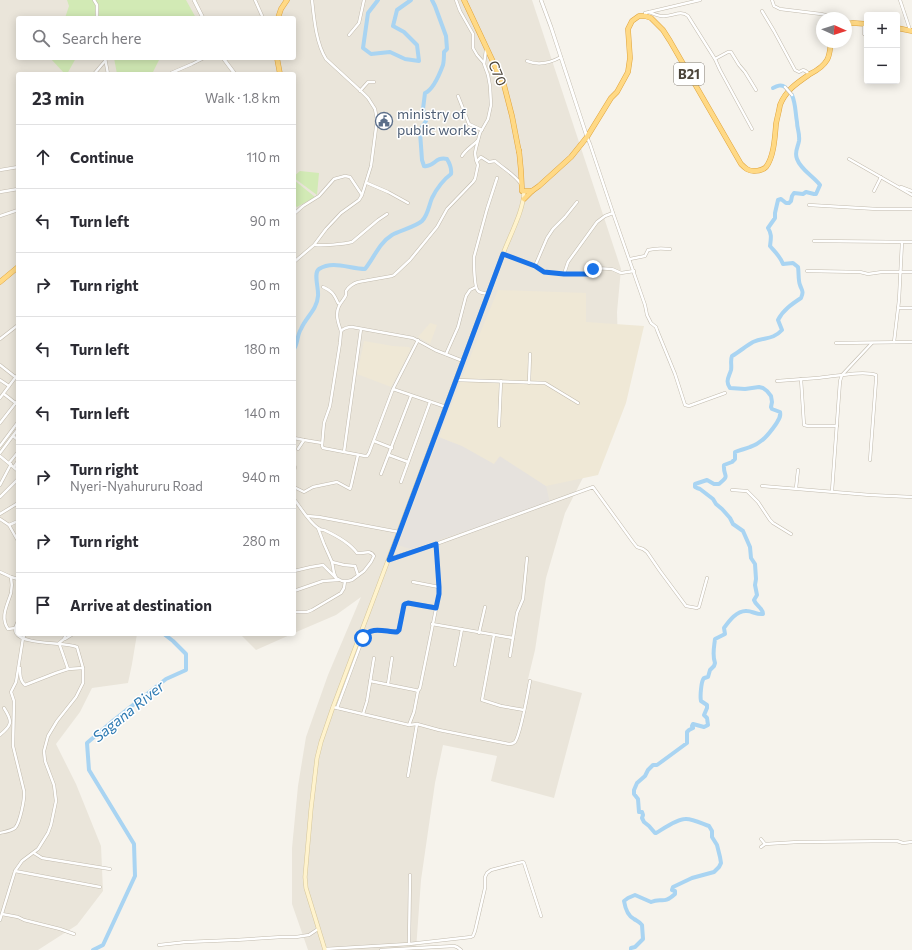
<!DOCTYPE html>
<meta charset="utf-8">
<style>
:root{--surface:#fff;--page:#f2f2f3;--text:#2b2b33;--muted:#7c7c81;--line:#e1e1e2}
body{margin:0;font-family:Commissioner,sans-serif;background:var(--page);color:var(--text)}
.controls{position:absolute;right:12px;top:12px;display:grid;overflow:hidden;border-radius:4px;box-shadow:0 2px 10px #0003}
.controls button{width:36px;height:36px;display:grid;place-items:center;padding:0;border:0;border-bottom:1px solid var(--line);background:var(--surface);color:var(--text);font:20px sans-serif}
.compass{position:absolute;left:816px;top:12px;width:36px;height:36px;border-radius:50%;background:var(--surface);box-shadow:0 2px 10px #0003;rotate:93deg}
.stop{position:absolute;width:12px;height:12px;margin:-9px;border:3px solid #1a73e8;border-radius:50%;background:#fff}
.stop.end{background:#1a73e8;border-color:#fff;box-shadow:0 1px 4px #0008}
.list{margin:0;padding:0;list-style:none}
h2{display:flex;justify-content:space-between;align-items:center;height:52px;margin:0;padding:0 16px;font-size:17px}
h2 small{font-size:13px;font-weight:400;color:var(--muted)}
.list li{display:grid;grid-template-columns:26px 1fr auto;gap:12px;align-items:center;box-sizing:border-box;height:64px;padding:0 16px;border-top:1px solid var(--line)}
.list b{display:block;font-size:15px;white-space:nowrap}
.list p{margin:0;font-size:13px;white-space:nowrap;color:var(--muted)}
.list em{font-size:13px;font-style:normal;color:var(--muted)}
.icon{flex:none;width:22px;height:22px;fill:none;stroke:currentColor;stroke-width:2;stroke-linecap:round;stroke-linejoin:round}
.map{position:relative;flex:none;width:912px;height:950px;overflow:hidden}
.search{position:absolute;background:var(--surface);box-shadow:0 2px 10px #0003;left:16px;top:16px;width:280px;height:44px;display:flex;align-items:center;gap:10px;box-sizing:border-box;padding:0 14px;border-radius:4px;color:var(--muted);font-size:15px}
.panel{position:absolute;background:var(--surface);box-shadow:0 2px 10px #0003;left:16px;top:72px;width:280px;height:564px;border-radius:4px}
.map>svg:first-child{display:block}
.residential{fill:#eae5da;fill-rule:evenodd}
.industrial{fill:#e6e2dd}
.education{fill:#efe8d6}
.green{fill:#d2eab5}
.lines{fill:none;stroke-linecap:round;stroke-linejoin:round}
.river{stroke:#a9d4f2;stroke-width:4}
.minor-casing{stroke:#c2bbae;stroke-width:3.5}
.tertiary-casing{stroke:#c2bbae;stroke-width:4}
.secondary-casing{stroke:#d6c79b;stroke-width:4.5}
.trunk-casing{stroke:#e0a43c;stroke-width:5.5}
.minor{stroke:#fff;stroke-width:2.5}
.tertiary{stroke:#fff;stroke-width:3}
.secondary{stroke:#fff3cd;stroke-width:3.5}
.trunk{stroke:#ffd985;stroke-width:4.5}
.minor-bridge-casing{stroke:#c2bbae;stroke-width:3.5;stroke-linecap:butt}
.minor-bridge{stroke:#fff;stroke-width:2.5}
.route{stroke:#1a73e8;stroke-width:5}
.labels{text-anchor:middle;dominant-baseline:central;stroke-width:3;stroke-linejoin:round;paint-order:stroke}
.shield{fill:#fff;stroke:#817c74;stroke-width:1}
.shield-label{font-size:13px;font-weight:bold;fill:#4b4439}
.street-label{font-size:14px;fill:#4b4439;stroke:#fff}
.service-label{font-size:14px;fill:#4e5e75;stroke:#fff;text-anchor:start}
.water-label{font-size:15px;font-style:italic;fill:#2e7ab2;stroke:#fff}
</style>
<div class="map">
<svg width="912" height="950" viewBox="0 0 912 950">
<rect width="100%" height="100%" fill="#f6f3ec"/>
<g class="residential">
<path d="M0,0H532L621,269L617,312L618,347L595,454L565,513L546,578L535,650L528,679L582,693L554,798L491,781L497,756L443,745L435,783L421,880L416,950H308L292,904V848L298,786L306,737L328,675L361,597L336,615L294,633V74H18V634H137L132,664L128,683L92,688L80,712L56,744L76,784L101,846L103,891L77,925L38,950H0ZM18,18H294V58H18Z"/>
<path d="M240,634H292L256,650Z"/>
</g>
<path class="industrial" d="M439,437L462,446L499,456L546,486L549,499V504L411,549L398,545Z"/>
<g class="education">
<path d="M498,290L586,293V322L644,326L626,403L598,475L546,486L500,456L494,464L462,446L439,437L473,350Z"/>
<path d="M430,323L437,325L430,344L418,337Z"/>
<path d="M364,341L393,346L409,347L411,349L391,387L357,374Z"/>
</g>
<g class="green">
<path d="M67,0H186L196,18H65L69,6Z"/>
<path d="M50,58H76L67,74H65Z"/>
<path d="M114,58H160L152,74H117Z"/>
<path d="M300,171L319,173L317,195L294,178V176Z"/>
<path d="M294,180L315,197L297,207L294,205Z"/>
</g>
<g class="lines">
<g class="river">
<path d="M378,0L368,13L363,48L371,54L390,52L405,59L419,61L417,45L404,32L393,26L397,10L411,0"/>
<path d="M773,88C777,86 781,84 785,87"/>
<path d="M294,349C298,343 297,335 301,329C306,317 317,310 318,296C319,289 313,273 319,269C333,260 350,269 365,269C374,258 379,243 392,235C399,231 417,226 422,221C428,215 429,205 432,198C436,190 443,180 451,174C452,168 450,164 447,159C435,156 434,168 424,166L422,160L420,132V130L426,121L423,109L425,93C433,90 440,73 443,65C444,61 444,56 444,52L447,49L446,36L435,6L432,0"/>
<path d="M93,950L103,945L135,876L134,844L89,770L87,743L114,720L166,679L186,670V654L173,641L164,634"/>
<path d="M631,950V948L635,947L643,939L642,925C640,922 637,921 634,919C628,916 625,907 624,901L628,898L635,895L651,902C662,897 663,905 675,894V891L672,890L673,887L692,878L714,872L719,867L721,863L720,857L717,845L712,837V831L709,826C703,824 691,818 685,819C677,819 663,829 656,833H655L649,826L644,822L642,818L643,815L642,812H639L638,799L634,794V790L637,783L645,776L648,770L653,765H657L687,743V732L689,730L693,728L692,726L693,724L704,727L708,725L707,718L704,715L707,708V705L701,701C700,697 701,681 704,678C705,678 707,677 708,677L710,670L714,666L715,663C712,655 714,648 715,639L725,634L724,628C729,621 737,610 747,611C752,611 757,615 763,614C763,608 756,606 754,600L757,595L755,585L756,579L755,564L751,558L750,547L743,531L733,524L730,518L722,509L716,504L713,499L700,489L697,488L695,487V484L707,480L714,484H719C731,474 723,478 724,465L732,462L735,459V452C740,450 745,449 750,447C762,443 769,434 776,424C779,419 781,417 780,412L772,409L771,407L772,402L771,396L767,391L763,388L759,387L745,389L730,388C725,381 729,377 731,370C732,365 730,361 732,356C739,352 746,346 753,342C764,337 773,340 782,330L778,320C783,310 792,304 801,298C804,291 802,291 800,285C798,280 799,273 798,267L793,263L783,264C780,256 775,252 770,246C771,238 772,234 768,228L775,218V213L778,200L781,199L786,203H789L791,201L792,196L794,193L803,194L806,192L814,194H816L820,185C813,176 801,170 797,159C794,152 798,147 799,141C800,133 797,129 797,122C795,111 796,105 792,95"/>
</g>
<g class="minor-casing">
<g id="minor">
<path d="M94,0L97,5V18"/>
<path d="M255,0L263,18"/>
<path d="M456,0L460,11L473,34V48L477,55L484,63"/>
<path d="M772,0L774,6L780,9L821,14L839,18"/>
<path d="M900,0L910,30"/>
<path d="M762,11L774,31L795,70L799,72L803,70C806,71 808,72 809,75"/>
<path d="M649,12C654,14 660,17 665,16C673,16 681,10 688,16L715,59L720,70L752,129"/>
<path d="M645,13L700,0"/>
<path d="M864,24V34L867,36"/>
<path d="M349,35L359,23L364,0"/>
<path d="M105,58L108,74"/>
<path d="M715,59L728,52H731L739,65L745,72L756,90"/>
<path d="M527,61C539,66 550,63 561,57"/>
<path d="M171,73L192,64L204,58"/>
<path d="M94,74L105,61"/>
<path d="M360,91L368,82H374"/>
<path d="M458,96L469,124L482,130"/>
<path d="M587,137L590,144L613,213L645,305L647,315L651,323L656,327L657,330L675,374L685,405L689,406L725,393"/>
<path d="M462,156C466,149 473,146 478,140"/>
<path d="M849,159L912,195"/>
<path d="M477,161L481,157L489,162L495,161C504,169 514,174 521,184"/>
<path d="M0,170L18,167"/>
<path d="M367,183L388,192L408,203"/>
<path d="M901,187L912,191"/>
<path d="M874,191L881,177"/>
<path d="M0,192L18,189"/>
<path d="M809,205L877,209H912"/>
<path d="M294,214L303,206L319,196L334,179L345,176L350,177L362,195"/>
<path d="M0,216L18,210"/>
<path d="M814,241L912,242"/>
<path d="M315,245C323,246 344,244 352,242L378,220L387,214"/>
<path d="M503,254L535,266L544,272L564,274L568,262L597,222L605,216L613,213"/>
<path d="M630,259L645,256L648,250C655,248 662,248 670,249"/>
<path d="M294,262L314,245L326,229L341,213L359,200L362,195L371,166L377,120L375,109L368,98L363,93L326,59C316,43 314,18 312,0"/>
<path d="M535,266L547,238L553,229L565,217L577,202"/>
<path d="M807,271L860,272L868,274L882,272H912"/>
<path d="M564,274H588L594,268L612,269L621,273L634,271"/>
<path d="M323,287C332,291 334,294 338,303L340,304"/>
<path d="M488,294C485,293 480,293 478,291C474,287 474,263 474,257L487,209L497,178"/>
<path d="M898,308H912"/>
<path d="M341,331C338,323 335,314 339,306C341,302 345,298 346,295C346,294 346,292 346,291C348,287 354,283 358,282L392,276L394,275L410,260L437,227L447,209L473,182L475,179L478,165L476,160L475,153L476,148L480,133L488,119L491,105L490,86L488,75L484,64L486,50"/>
<path d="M0,339L18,325"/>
<path d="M894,342L899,300L902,242"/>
<path d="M836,343L912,342"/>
<path d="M446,354L458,327L466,296L470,290L476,287"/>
<path d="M0,365L14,376"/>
<path d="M801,379L804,425L808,426H837"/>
<path d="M0,380L9,386"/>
<path d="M456,380L545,383L578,403"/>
<path d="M777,381C790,380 804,379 817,378C832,377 863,370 876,375V380L870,460"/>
<path d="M529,383L530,354"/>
<path d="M393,389L418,340"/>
<path d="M4,394L18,405"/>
<path d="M0,398L18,374"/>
<path d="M446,407L393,389L369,453L367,456H365L323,448L322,446L324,423L330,406L340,343L341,331C344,328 348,327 352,327L413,338L435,350L463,361"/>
<path d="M0,423L18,400"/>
<path d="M499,426L501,381"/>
<path d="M13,436L18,440"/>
<path d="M294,438L304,440L322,443"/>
<path d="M374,441L392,448"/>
<path d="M0,446L18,422"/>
<path d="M298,449L304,440"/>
<path d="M344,452L361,329"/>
<path d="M0,453L18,429"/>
<path d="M389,455L408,462"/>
<path d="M0,456L18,471"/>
<path d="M9,463L18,452"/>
<path d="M14,467L18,461"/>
<path d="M294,471L295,467"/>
<path d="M381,474L411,396"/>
<path d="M401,482L430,402"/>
<path d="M0,485L11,464"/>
<path d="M762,486L870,495L912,497"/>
<path d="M294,487L304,492L313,487L337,482L350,489L351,486L358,455"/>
<path d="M796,488L798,470"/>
<path d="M732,490L747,491L758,502L770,520L773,523L791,534"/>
<path d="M832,491L840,381L842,375L872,343"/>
<path d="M0,497L18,479"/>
<path d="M294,499C301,508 309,522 318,528C319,529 322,530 324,530C335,535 350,543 357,553C363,554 370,549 374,556L371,562L364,571L352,580L348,581H342L336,578L323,565L311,567L294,571"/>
<path d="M0,514L18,503"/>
<path d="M307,516L319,517L399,532"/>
<path d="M0,519L9,525L18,541"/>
<path d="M9,525L18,521"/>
<path d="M318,528L324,544L332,562L334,573L336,578"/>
<path d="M389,559L436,544L593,487L633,542L637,547L643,549L647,552L660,571L686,606L697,608L699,607L707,578"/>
<path d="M332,562L344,565L355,566L358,575"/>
<path d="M0,572L11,577L18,579"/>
<path d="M11,577C12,582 12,588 11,593C7,606 0,617 8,629L15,628"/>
<path d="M413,582L439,587"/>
<path d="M294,591L323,581L338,580"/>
<path d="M294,612H307L312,610L341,593L344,588L345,581"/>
<path d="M432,624L513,638"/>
<path d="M479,633L485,607"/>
<path d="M66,634L64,639L59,643L68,669"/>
<path d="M494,635L482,700L501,706L524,710"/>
<path d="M65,639L73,634"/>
<path d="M510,656L517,613L523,599L527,558"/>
<path d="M455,665L462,629"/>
<path d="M20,668C20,674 20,681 25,685L56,673L68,669L83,668"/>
<path d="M370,681L415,690L418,691L414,712L409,725"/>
<path d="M388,684L392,658"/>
<path d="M418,691L420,688L439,594L436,544"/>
<path d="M333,707L409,725L417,724L439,730L509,744C512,744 513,744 515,742C520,735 528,692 530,681"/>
<path d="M337,708L363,638C371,625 384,632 397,632L399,630L404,605L405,603H408L436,607"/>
<path d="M363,714L367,701L374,658"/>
<path d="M0,735C12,725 13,722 4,708"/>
<path d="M408,776L417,724"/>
<path d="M0,833C4,832 11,831 15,828C20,823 25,798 24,791L13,746L14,701L11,692L16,682L23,638L25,634"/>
<path d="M761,839L765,844"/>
<path d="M761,847L765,844L798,842L897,841L903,843L912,842"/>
<path d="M34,853L42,858L110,869"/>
<path d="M15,871L100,887"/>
<path d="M2,914L18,917L24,920L60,929L74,934"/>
<path d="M0,920L15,871L22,861L38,849L48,833L51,825L56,801L54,785L45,761L44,751L48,736L57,721L76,697L83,683V668L77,647C64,642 23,645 16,633C14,629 16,625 18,621"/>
<path d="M409,944L471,937L473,936L475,931L485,888V877L487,873L491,870L518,863L523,862L524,863L541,916"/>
<path d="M159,945L186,942L235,940L282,937H296L309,935L318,929"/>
<path d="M325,949L409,944L410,875"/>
<path d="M381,950L454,946L457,947L461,950"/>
</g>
</g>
<g class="tertiary-casing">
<g id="tertiary">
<path d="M194,0L203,18"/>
<path d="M541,0L551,27L587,137"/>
<path d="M223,58L235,74"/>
</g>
</g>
<g class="secondary-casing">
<path id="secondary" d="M325,950L306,888L305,877L311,809L317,758L321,742L333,707L503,254C510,235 524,210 524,191"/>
</g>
<g class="trunk-casing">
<g id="trunk">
<path d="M464,0L504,85L512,116L519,152"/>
<path d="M278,18L281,9L287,0"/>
<path d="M846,24L853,23L867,24"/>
<path d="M897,28L912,31"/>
<path d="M277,58L280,74"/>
<path d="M519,150L521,171L522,191H532L539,186L571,157L587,137L611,98L617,92L628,72L630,58L628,29L632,21L639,16H645L651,18L663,30L670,41L741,164C745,168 748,171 754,171C759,171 763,170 766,167C774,157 775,136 776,124C777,118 779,112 780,105C786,90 797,83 810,74C816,71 823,67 827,60C830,55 830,48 831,42"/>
<path d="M524,199L532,191"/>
<path d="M0,282L18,267"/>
</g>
</g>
<use href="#minor" class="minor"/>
<use href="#tertiary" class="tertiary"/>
<use href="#secondary" class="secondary"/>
<use href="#trunk" class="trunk"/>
<g class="minor-bridge-casing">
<path id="minor-bridge" d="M785,87L792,95"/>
</g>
<use href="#minor-bridge" class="minor-bridge"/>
</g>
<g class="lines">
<path class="route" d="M363,638C371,625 385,632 397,632L399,630L404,605L405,604L408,603L436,608L439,594V587L436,544L389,560L503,254L535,266L544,272L564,274H588L593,269"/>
</g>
<defs>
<g id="civic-ring" transform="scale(0.9)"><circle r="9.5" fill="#fff" stroke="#5c6f8a" stroke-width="1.5"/><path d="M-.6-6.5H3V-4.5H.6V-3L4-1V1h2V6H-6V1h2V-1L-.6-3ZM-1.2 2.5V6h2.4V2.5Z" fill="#5c6f8a"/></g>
</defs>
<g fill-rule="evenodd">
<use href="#civic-ring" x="384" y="121"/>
</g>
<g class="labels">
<rect class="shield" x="674" y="63" width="30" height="22" rx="3"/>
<g class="shield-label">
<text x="689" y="74">B21</text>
</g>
<g class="street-label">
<text transform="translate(498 73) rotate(67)">C70</text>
</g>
<g class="service-label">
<text x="397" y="113">ministry of<tspan x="397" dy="16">public works</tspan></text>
</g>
<g class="water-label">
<text transform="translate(128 711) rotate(-39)">Sagana River</text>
</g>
</g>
</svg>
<div class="controls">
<button>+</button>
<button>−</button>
</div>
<svg class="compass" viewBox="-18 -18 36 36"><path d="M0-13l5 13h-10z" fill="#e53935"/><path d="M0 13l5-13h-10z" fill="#7c7c81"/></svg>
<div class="stop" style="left:363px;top:638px"></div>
<div class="stop end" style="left:593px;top:269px"></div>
<div class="search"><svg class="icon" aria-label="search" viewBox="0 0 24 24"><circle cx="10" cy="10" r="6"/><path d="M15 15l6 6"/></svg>Search here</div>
<section class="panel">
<h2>23 min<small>Walk · 1.8 km</small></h2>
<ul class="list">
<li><svg class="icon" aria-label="ahead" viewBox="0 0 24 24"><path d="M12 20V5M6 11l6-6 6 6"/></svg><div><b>Continue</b></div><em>110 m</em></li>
<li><svg class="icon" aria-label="left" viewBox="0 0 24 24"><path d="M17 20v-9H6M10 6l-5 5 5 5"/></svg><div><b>Turn left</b></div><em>90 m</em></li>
<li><svg class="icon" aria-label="right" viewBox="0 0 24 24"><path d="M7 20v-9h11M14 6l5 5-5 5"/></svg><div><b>Turn right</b></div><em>90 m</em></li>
<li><svg class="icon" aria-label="left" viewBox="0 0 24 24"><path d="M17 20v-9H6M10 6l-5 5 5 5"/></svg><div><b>Turn left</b></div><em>180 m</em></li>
<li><svg class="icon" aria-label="left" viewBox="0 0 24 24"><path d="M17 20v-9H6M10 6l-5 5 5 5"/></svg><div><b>Turn left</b></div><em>140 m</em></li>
<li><svg class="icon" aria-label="right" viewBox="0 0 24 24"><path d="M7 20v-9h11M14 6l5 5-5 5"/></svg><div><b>Turn right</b><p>Nyeri-Nyahururu Road</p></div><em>940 m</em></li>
<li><svg class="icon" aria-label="right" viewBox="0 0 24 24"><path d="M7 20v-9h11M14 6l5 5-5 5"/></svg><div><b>Turn right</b></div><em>280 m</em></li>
<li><svg class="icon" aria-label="arrive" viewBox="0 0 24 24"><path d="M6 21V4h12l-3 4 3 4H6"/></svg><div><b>Arrive at destination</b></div></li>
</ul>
</section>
</div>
